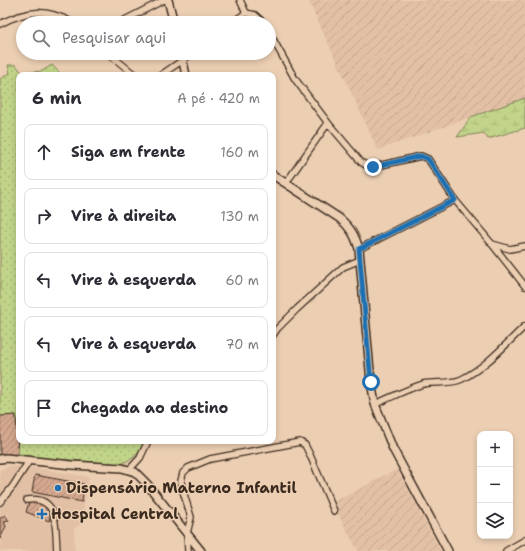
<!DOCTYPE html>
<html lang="pt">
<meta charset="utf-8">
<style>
:root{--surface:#fff;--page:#f7f7f7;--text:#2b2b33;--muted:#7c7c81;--line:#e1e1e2}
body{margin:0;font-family:"Shantell Sans",sans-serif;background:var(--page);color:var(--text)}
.controls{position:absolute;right:12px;bottom:12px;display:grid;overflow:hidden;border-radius:8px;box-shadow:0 2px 6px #0003}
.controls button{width:36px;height:36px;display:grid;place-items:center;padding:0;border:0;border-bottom:1px solid var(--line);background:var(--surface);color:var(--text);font:20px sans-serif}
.stop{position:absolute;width:12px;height:12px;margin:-9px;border:3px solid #1f6fb2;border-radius:50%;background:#fff}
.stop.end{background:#1f6fb2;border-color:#fff;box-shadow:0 1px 4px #0008}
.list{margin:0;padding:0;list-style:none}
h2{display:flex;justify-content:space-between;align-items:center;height:52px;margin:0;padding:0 16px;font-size:17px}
h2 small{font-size:13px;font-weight:400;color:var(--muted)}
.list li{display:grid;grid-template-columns:26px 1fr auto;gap:12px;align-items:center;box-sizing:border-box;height:56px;margin:0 8px 8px;padding:0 8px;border:1px solid var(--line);border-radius:8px}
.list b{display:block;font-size:15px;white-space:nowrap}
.list em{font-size:13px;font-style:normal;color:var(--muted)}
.icon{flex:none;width:22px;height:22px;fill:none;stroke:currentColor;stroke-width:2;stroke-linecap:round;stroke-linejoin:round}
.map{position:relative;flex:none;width:525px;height:551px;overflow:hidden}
.search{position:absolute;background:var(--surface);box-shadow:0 2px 6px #0003;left:16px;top:16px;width:260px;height:44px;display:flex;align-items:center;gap:10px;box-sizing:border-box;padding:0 14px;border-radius:22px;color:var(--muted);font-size:15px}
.panel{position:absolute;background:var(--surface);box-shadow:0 2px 6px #0003;left:16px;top:72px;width:260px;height:372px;border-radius:8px}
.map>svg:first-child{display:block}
.built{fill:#e2c0a5}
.industrial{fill:url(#industrial-furrows)}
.grass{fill:url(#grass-dots);stroke:#7e7f54}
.wetland{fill:url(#wetland-marsh);stroke:#7e7f54}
.building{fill:url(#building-hatch);stroke:#3b2a1e}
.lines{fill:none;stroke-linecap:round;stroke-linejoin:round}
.minor-casing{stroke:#3b2a1e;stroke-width:8}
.major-casing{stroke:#3b2a1e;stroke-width:10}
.minor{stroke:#eccfb3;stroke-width:5.5}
.major{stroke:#eccfb3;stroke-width:7}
.route{stroke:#1f6fb2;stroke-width:5}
.poi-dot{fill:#1f6fb2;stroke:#eccfb3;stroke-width:1.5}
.labels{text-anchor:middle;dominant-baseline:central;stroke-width:3;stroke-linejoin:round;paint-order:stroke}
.poi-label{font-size:15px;font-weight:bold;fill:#3b2a1e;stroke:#eccfb3;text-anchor:start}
</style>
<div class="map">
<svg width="525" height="551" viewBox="0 0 525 551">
<defs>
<pattern id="industrial-furrows" width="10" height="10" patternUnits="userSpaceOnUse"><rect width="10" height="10" fill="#e2c0a5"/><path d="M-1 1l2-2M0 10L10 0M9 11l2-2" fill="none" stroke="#c3a58e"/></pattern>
<pattern id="grass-dots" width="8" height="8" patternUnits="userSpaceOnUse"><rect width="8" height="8" fill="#c1d489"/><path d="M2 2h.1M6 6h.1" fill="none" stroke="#a7b676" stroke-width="1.8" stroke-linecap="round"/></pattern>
<pattern id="wetland-marsh" width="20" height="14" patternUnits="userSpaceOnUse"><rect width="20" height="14" fill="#c1d489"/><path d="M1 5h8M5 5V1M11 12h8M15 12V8" fill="none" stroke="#a7b676"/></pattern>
<pattern id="building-hatch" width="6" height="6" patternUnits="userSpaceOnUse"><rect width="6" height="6" fill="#d4a88f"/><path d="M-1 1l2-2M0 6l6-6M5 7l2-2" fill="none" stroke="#ad8974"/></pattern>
</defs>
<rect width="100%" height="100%" fill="#eccfb3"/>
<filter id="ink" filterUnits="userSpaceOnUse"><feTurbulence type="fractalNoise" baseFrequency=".025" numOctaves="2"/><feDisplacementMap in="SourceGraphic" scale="8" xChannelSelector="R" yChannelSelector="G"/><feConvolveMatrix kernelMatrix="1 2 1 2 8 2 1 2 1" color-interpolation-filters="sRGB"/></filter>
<g filter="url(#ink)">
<path class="built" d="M10,466L36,468L89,477L81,524L74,529L75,551H0V470Z"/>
<g class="industrial">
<path d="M308,0H525V98L378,150Z"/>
<path d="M397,469L441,551H358L332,503Z"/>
</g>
<path class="grass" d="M8,65H16L22,73L42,71L52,65L62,75H19V441H146L141,450L133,458L121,464L42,458L18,454L0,416V79L10,73Z"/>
<path class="wetland" d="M525,98V128L488,139L484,133L457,137L471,117Z"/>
<g class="building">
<path d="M16,415L18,454L0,457V416Z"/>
<path d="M35,475L84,484L82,502L32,492Z"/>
<path d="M30,499L53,506L49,521L26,512Z"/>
<path d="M5,515L9,521L4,522L6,526L0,539V518Z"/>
</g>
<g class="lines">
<g class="minor-casing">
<g id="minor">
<path d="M240,0L246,13"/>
<path d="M119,23L164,0"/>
<path d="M231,23L246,13L255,15L264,23"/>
<path d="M0,24C27,10 46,8 73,23"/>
<path d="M269,32L295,79L328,123L361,162L367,166L373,167L421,156L428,159L455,200L492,244L510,249L525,246"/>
<path d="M108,53L135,75"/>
<path d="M161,75L193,53"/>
<path d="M286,183L328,123"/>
<path d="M492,244L525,286"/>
<path d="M359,249L455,200"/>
<path d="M273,335L277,329L297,309L343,267L360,260"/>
<path d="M375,404C390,398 407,389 423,384C435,381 450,385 462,379C487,366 505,345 525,326"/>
<path d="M129,470L140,458L148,441"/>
<path d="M27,500C60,495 55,529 57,551"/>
<path d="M0,502L13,486L29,461"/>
<path d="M188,551L187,533L191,517L182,488L181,481L183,473L188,468L210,459L300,442L305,445L310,455L334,511"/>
<path d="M506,551L525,540"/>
</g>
</g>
<g class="major-casing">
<g id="major">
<path d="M168,0L174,23"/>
<path d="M181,53L186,75"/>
<path d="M273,175L339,218C350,227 355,235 359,249L371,382L375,404L393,449L448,551"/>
<path d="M0,459L6,458L72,465L122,468L135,472L147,484L201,551"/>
</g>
</g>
<use href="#minor" class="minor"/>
<use href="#major" class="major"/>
</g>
</g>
<g class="lines" filter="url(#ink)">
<path class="route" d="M371,382L359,249L455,200L428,159L421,156L373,167"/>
</g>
<g class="poi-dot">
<circle cx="58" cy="488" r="4"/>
<path d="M40 508h4v4h4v4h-4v4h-4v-4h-4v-4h4z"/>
</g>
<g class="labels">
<g class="poi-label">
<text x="66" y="488">Dispensário Materno Infantil</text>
<text x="51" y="514">Hospital Central</text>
</g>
</g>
</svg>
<div class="controls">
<button>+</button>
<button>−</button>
<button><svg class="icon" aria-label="layers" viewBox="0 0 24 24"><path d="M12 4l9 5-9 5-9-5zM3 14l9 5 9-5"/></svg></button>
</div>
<div class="stop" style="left:371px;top:382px"></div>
<div class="stop end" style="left:373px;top:167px"></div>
<div class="search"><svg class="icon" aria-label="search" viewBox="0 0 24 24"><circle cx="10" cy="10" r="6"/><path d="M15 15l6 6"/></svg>Pesquisar aqui</div>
<section class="panel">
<h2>6 min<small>A pé · 420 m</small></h2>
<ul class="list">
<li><svg class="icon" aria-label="ahead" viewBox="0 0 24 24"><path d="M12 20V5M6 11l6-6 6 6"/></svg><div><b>Siga em frente</b></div><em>160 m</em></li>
<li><svg class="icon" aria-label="right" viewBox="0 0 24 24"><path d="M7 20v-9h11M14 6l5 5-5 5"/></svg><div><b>Vire à direita</b></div><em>130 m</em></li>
<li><svg class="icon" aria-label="left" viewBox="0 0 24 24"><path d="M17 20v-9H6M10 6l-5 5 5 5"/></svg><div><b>Vire à esquerda</b></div><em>60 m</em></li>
<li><svg class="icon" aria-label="left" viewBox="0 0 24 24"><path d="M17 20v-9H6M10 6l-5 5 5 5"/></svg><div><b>Vire à esquerda</b></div><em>70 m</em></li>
<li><svg class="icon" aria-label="arrive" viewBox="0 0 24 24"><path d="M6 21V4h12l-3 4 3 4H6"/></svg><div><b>Chegada ao destino</b></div></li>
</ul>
</section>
</div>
